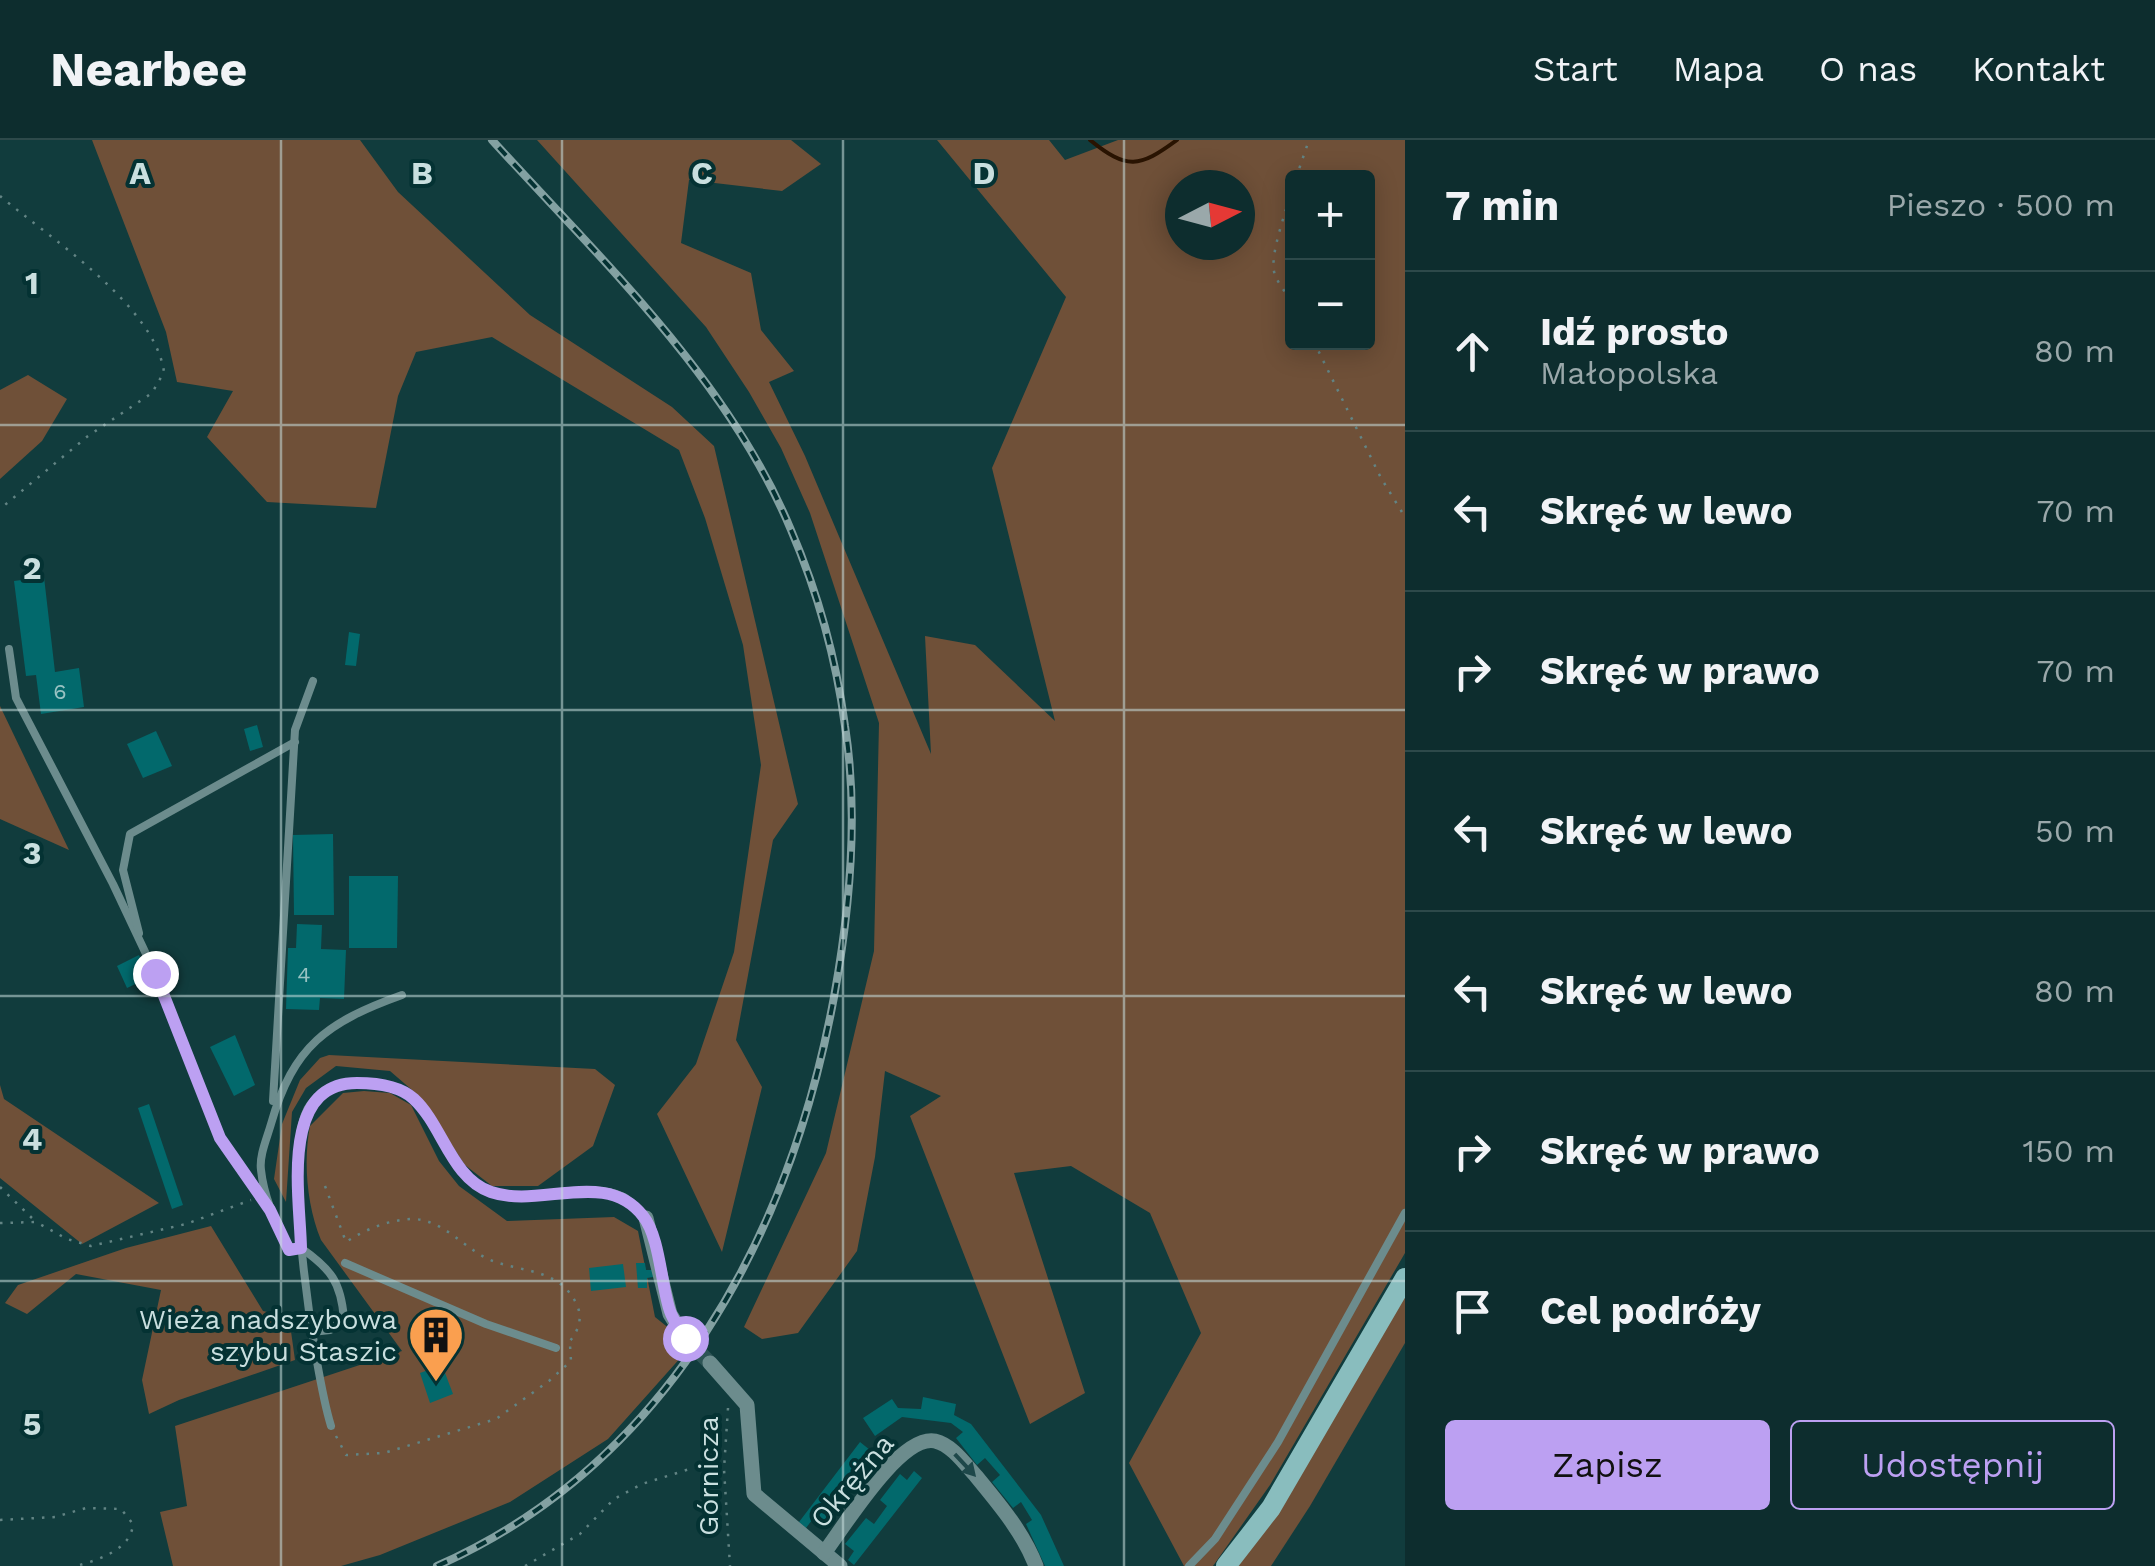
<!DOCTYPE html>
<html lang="pl">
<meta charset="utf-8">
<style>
:root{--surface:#0d2d2e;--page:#1b393a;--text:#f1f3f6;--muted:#9aa8aa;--line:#2d494a;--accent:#bca0f2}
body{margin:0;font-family:"Work Sans",sans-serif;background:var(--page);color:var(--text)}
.controls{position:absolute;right:30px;top:30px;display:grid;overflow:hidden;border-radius:10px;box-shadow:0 5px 25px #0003}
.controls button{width:90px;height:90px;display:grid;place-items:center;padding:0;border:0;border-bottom:2px solid var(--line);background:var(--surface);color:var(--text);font:50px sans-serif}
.compass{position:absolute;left:1165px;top:30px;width:90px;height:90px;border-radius:50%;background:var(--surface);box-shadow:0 5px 25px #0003;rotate:84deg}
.stop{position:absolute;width:30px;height:30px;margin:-22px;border:8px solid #bca0f2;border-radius:50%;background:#fff}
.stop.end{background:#bca0f2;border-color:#fff;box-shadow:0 2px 10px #0008}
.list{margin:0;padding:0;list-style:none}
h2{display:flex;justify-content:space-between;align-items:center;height:130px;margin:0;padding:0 40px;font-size:42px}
h2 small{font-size:32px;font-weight:400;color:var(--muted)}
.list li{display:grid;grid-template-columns:65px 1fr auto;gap:30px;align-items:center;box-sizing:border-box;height:160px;padding:0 40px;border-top:2px solid var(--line)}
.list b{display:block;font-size:38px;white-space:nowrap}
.list p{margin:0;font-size:32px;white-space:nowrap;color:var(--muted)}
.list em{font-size:32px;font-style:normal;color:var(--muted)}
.actions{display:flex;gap:20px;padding:30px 40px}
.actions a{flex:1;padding:22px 0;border:2px solid var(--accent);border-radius:10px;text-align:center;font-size:35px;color:var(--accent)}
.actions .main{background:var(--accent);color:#111}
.icon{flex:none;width:55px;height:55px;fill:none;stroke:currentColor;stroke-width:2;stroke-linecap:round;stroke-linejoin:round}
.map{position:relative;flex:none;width:1405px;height:1426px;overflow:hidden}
header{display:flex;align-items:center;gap:60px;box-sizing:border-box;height:140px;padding:0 50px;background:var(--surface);border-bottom:2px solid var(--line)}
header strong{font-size:48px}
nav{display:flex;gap:55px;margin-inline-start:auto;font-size:35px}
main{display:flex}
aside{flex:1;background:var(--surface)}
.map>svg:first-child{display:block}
.green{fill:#6f5038;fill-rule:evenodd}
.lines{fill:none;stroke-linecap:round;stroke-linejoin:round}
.stream{stroke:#291301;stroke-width:4}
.building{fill:#02696c}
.street-tunnel{stroke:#2d5455;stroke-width:15;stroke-dasharray:15 8;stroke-linecap:butt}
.path{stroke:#628484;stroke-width:2.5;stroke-dasharray:2.5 8;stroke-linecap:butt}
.lane{stroke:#6c8c8d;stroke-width:8}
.street{stroke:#6c8c8d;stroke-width:15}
.secondary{stroke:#89bdbe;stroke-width:20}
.rail-casing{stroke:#83a1a2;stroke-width:8}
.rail{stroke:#043233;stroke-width:4;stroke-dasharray:11;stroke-linecap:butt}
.oneway{fill:#1e484a}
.route{stroke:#bca0f2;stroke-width:12}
.grid{fill:none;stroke:#c9dfdf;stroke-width:2.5;stroke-opacity:0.55}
.labels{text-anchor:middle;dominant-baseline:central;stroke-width:8;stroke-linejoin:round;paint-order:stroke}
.number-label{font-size:22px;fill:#97c2c2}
.poi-label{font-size:28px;fill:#c9dfdf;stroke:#043233;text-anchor:end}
.street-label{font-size:28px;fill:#c9dfdf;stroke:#043233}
.grid-label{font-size:32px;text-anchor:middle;font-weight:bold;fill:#c9dfdf;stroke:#043233;stroke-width:8;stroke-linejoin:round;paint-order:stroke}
</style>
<header>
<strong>Nearbee</strong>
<nav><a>Start</a><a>Mapa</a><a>O nas</a><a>Kontakt</a></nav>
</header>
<main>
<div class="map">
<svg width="1405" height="1426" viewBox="0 0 1405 1426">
<rect width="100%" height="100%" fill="#113c3d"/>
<g class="green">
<path d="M92,0H360L398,52L530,175L672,267L714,306L798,664L773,700L736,900L762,947L722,1112L657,974L696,924L734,812L761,625L743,505L705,378L679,310L492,197L416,212L398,256L376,368L267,362L207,297L233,251L177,242L166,192Z"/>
<path d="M537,0H791L821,24L782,51L689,40L681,103L751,133L761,190L794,231L769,242L805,316L931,614L925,496L975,505L1055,581L992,328L1066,157L937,0H1049L1065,20L1118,0H1405V1073L1308,1251L1405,1080V1113L1270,1345L1213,1426H1194L1226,1389L1279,1302L1215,1399L1189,1426H1184L1129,1323L1201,1193L1150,1073L1071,1026L1014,1033L1085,1253L1030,1284L910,976L941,956L885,931L875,1017L857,1111L798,1193L762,1199L744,1187L826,1013L874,811L879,583L810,373L781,308L749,252L706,187ZM1292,38H1368V202H1292ZM1180,45H1240V105H1180Z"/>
<path d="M28,235L67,259L42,301L0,339V250Z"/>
<path d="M0,566L69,710L0,679Z"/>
<path d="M329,915L595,929L615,945L593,1006L538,1046H492L465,1025L419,956L390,931L336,926L306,948L292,972L286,1062L274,1039L282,984L300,940L320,918Z"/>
<path d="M0,945L4,959L159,1063L82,1104L0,1038Z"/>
<path d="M364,951L390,953L411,965L439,1021L459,1046L507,1081L614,1077L638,1091L655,1177L691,1206L608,1299L510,1362L380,1415L341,1426H173L160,1372L187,1366L175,1286L402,1211L321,1100C307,1066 303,1022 310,986L343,953Z"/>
<path d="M211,1086L263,1171L289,1177L295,1220L179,1260L149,1274L142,1240L161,1150L76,1134L27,1174L5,1163L18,1145L126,1108Z"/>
<path d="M1405,1152V1203L1310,1366L1271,1426H1238Z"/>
</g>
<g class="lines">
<path class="stream" d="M1090,0C1127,30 1139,28 1177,0"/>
</g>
<g class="building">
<path d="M44,437L55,532L79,528L84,567L41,574L36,535L26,536L14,441Z"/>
<path d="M349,492L360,494L356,526L345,525Z"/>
<path d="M257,585L263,607L250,611L244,589Z"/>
<path d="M156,591L172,626L143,638L127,604Z"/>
<path d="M333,694L334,775H294L293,695Z"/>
<path d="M349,736H398L397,808H349Z"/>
<path d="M297,784L322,785L321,809L346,810L344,859L320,858L319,870L286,869L288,808H296Z"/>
<path d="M139,815L150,837L127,848L117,826Z"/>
<path d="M235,895L255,945L234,956L210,907Z"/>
<path d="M149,964L183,1065L172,1069L138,968Z"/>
<path d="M636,1123H645L646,1130H653V1137L647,1138V1148H638Z"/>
<path d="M623,1124L626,1147L591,1151L589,1128Z"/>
<path d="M442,1225L453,1254L430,1263L420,1233Z"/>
<path d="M923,1257L956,1264L954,1275L971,1284L1041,1375L1064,1426H1045L1026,1384L1032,1380L1021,1362L1013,1368L992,1342L1000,1335L985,1318L977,1325L956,1298L963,1292L951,1283L902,1277L875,1296L863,1278L892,1259L898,1268L921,1269Z"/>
<path d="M860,1302L875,1314L854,1341L846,1336L834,1353L841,1359L821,1386L812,1380L806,1388L799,1382Z"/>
<path d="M914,1331L922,1338L854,1425L848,1420L854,1411L845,1404L866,1378L874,1384L887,1366L880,1360L900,1334L907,1340Z"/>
</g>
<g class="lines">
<path class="street-tunnel" d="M685,1198L710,1223"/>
<g class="path">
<path d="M1296,38L1309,0"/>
<path d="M1292,49C1287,70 1268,117 1275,135C1279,145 1287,154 1292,163"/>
<path d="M0,56C50,98 155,166 164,232L152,253L88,296L0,369"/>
<path d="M1314,202L1381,338L1405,377"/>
<path d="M325,1046L346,1102C366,1089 388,1080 412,1079C442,1079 463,1107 488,1119C520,1133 558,1127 576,1163C584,1178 578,1193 567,1204"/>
<path d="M0,1047L35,1081"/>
<path d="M0,1083L36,1082L67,1099L91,1106L186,1084L251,1060"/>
<path d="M728,1268L724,1329L730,1426"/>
<path d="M336,1296L346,1315L384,1313L496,1279L549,1241L571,1221L570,1205"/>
<path d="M0,1380L55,1377L86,1368L121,1369L133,1384C131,1410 98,1420 76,1426"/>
<path d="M525,1426L580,1394L614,1359L642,1344L696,1327L724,1326"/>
</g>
<g class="lane">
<path d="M9,509L16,558L113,744L155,833L220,998L270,1070"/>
<path d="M139,793L123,730L130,694L295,602"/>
<path d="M273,961L295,590L313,541"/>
<path d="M345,1123L486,1184L556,1208"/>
<path d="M312,1192L330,1190L344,1179C341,1142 331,1129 301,1108L289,1110C277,1084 264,1059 261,1030C259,1016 267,998 271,984C293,906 327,882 402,855"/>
<path d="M331,1286C315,1234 279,1006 310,965C329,940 365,938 394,947C441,963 444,1031 489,1051C529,1068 587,1038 624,1057C632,1061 639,1072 646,1078"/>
<path d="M1189,1426L1215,1399L1278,1302L1405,1073"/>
</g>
<g class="street">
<path d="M646,1078L670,1174L685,1198"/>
<path d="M710,1223L747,1265L754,1354L840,1426"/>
<path d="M824,1413C844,1387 900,1294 935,1301C952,1305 965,1324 976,1336C999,1364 1023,1392 1036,1426"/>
</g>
<path class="secondary" d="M1226,1426L1271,1368L1405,1138"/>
<g class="rail-casing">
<path id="rail" d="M437,1426C668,1324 790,1095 834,857C850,769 859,675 845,586C836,518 818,453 791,390C728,238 600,119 492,0"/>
</g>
<use href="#rail" class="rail"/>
</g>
<defs><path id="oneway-solid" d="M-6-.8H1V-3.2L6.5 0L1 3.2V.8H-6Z" transform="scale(2.5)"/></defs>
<use class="oneway" href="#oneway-solid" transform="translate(965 1325) rotate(47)"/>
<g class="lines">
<path class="route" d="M155,833L220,998L270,1070L289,1110L301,1108C300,1057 279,943 357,943C376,943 399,945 414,959C443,986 451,1038 491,1052C540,1069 606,1028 643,1076C660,1097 661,1145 670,1171C673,1180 680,1189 685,1198"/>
</g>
<path class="grid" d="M281,0V1426M562,0V1426M843,0V1426M1124,0V1426M0,285H1405M0,570H1405M0,856H1405M0,1141H1405"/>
<defs>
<g id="building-pin" transform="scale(2.875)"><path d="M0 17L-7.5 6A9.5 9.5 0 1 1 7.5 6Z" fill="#fa9f4f" stroke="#043233"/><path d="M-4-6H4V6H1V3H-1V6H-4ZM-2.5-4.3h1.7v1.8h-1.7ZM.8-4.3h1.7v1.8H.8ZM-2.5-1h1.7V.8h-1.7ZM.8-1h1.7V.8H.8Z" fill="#111"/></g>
</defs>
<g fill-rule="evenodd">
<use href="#building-pin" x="436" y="1195"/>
</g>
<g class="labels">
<g class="number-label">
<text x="60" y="551">6</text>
<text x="304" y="834">4</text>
</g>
<g class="poi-label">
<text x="397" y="1179">Wieża nadszybowa<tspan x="397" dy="32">szybu Staszic</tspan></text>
</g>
<g class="street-label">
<text transform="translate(708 1336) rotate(-90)">Górnicza</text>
<text transform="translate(852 1341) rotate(-50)">Okrężna</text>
</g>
</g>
<g class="grid-label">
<text x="140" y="44">A</text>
<text x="422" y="44">B</text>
<text x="702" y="44">C</text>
<text x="984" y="44">D</text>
<text x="32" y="154">1</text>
<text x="32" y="439">2</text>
<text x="32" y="724">3</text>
<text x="32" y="1010">4</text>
<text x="32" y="1295">5</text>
</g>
</svg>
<div class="controls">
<button>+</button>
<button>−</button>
</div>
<svg class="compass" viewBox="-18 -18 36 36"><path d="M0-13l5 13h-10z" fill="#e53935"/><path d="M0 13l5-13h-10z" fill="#9aa8aa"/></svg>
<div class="stop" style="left:685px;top:1198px"></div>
<div class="stop end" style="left:155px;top:833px"></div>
</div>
<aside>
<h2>7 min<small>Pieszo · 500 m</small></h2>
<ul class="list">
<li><svg class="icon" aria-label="ahead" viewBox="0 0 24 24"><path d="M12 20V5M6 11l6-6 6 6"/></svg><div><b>Idź prosto</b><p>Małopolska</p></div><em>80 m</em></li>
<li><svg class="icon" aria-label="left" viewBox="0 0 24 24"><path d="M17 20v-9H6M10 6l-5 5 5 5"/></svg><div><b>Skręć w lewo</b></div><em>70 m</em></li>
<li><svg class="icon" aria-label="right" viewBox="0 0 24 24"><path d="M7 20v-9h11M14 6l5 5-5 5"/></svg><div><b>Skręć w prawo</b></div><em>70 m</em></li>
<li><svg class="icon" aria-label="left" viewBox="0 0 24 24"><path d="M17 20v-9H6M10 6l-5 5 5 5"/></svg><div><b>Skręć w lewo</b></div><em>50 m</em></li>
<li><svg class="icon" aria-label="left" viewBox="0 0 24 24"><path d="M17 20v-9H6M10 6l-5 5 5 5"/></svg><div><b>Skręć w lewo</b></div><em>80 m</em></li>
<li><svg class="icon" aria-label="right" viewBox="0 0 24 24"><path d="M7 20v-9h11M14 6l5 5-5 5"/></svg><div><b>Skręć w prawo</b></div><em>150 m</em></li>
<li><svg class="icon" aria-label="arrive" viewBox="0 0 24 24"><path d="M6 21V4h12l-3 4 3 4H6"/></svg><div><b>Cel podróży</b></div></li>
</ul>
<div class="actions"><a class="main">Zapisz</a><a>Udostępnij</a></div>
</aside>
</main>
